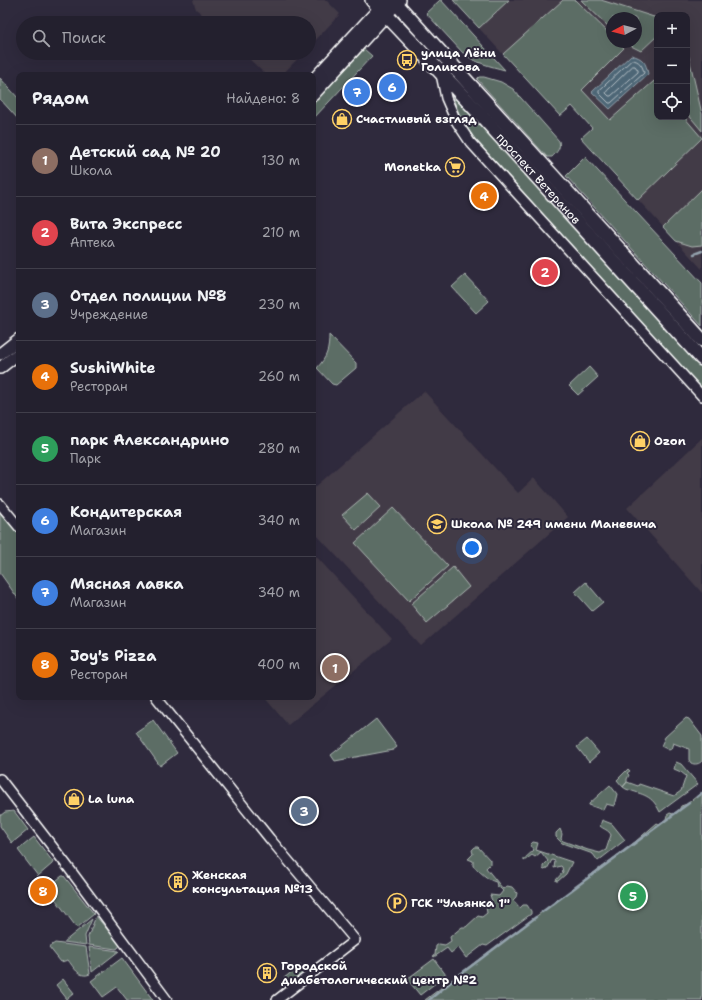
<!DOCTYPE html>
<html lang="ru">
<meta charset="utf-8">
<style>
:root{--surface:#23202e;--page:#2b2836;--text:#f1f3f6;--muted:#a3a3aa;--line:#403e4a;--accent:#ffd166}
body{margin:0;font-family:"Shantell Sans",sans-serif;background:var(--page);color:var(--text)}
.controls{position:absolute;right:12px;top:12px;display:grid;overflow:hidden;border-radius:8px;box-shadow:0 4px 16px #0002}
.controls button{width:36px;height:36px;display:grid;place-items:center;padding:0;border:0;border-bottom:1px solid var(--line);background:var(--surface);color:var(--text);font:20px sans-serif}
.compass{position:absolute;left:606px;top:12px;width:36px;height:36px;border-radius:50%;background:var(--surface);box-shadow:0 4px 16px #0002;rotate:263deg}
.you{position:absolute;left:472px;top:548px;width:14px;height:14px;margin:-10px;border:3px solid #fff;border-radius:50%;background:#1a73e8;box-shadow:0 0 0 6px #1a73e833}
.badge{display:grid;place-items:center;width:26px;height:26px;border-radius:50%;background:var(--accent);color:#fff;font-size:13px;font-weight:700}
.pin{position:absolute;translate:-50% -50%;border:2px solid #fff;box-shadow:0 1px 4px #0006}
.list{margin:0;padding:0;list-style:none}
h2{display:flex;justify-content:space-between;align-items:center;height:52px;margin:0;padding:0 16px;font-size:17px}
h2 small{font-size:13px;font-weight:400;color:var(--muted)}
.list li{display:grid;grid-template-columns:26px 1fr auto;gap:12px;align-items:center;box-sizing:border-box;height:72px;padding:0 16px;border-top:1px solid var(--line)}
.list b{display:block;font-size:15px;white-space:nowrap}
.list p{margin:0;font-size:13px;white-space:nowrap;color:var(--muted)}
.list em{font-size:13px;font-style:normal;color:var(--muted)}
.icon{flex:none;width:22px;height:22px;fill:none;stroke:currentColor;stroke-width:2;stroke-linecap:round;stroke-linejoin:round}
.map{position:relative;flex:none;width:702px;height:1000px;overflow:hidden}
.search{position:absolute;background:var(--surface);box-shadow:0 4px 16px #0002;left:16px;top:16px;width:300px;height:44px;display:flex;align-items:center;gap:10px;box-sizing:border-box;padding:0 14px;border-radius:22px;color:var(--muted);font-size:15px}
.panel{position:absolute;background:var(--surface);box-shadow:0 4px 16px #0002;left:16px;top:72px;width:300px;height:628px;border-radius:8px}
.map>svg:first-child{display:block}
.built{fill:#423a47;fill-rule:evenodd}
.green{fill:#5b6d65;stroke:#adb6b2}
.water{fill:#4d6676;stroke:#94a3ad}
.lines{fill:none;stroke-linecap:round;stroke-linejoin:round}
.shore{stroke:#b8c2c8;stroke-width:1}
.stream{stroke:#94a3ad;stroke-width:2.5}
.minor-casing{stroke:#fff;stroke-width:12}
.tertiary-casing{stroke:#fff;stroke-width:14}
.secondary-casing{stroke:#fff;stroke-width:16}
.minor{stroke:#2f2a3d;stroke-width:9}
.tertiary{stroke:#2f2a3d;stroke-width:11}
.secondary{stroke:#2f2a3d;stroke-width:13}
.labels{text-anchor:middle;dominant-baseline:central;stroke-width:4;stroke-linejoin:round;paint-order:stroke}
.poi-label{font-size:12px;font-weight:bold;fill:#fff;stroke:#2f2a3d;text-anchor:start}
.street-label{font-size:12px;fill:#fff;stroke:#2f2a3d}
</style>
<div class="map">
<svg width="702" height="1000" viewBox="0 0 702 1000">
<rect width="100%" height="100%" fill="#2f2a3d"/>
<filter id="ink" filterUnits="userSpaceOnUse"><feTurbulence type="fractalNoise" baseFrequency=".025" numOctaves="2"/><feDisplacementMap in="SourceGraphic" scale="8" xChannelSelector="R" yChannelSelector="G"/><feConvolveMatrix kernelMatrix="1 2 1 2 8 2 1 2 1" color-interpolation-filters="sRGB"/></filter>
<g filter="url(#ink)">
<g class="built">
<path d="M193,0H326L340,14L309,47V23H211L196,9Z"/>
<path d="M453,0H702V269L581,138L592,128L572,106L560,116ZM657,15H687V117H657ZM612,18H636V42H612Z"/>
<path d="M243,53H303L282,75H266Z"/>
<path d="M424,391L518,493L534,478L568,517L421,646L313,531V489Z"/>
<path d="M702,438V593L627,508Z"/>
<path d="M313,553L392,639L288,725L264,697H313Z"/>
</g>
<g class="green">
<path d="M440,0H441L505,70C490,66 475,63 463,53L426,13Z"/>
<path d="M453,0H509L479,28Z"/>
<path d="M563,0H575L612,36V42H618L624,48L582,90L610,120L654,81L657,84V117H684L702,138L638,200L581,138L592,128L572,106L560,116L503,54Z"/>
<path d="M581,0H601L657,18V36L641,51L627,44L625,42H636V18H612V30Z"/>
<path d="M364,49L372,56L313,119V104Z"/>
<path d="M687,49L702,114V131L687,113Z"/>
<path d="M479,77H484L501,82L513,89L559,141C561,148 557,152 552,157H547L477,79Z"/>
<path d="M0,78L19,99V120L0,99Z"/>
<path d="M453,94H454L702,366V389L475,139L461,119L452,95Z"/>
<path d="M585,157L702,283V326L566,176Z"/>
<path d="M702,189V245L692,246L676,241L663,227Z"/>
<path d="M465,275L489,301L476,313L452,287Z"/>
<path d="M329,335L356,363V368L336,385L332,384L317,368C327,357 329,350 329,335Z"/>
<path d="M589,367L598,377L578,395L569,386Z"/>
<path d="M368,493L381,507L356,530L342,515Z"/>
<path d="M393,508L448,566L409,601L355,543Z"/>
<path d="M0,511L19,534V600L0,573Z"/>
<path d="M453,567L469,587L427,623L411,604Z"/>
<path d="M586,582L603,602L592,611L575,592Z"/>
<path d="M686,718L689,719L702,736V761C699,764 695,765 691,763L689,760V749L673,743L671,749L669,750L661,746L665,737Z"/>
<path d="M376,719L397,747L393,750L335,761L331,755Z"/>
<path d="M153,720L177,753L160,766L136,732Z"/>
<path d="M587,739L599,753L589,762L577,747Z"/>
<path d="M676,762L681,764L698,784L660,812C652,795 644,795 626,789L623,787L627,782L623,787L617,780L628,769L630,771L627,773L629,775L627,779V782L638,786L639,784L674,796L681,791L686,776L681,772L674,769Z"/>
<path d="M610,785L617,794L614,806L606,804L603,810L589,805V804Z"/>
<path d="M702,792V1000H425L635,842L657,823L659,824L666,819L667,815L670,813L673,814L679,810L681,806L687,804Z"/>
<path d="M14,811L28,830L12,843L0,826V816L5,812Z"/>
<path d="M602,820L612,824L625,840L598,861L593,854L562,843L556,837V833L560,829L562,834L561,839L563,841L588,850L600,853L606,850L611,835C609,830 603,829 600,826Z"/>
<path d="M34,837L53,862L52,864L38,876L18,850Z"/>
<path d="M533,842L538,843L536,850L572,862L566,874L558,881H556V880L563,872L562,867L561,866L554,868L555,861L552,860L547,869L544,870L543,869V866L548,861L541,852L535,857L532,855L524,861V859L534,850L530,845Z"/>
<path d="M475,847H478L490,860V864L486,868L503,889L507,886L512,887L517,893L516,897L513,900L520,908L523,905H527L531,911V914L487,946L483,945L466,958L458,947L451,953L447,948L434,957L433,956L435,955L436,946L439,944L445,945L451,941L450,937L462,927H466L478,916L482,917L487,913L486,907H489L492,901L490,895L499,896L503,891L500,888L497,886L496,882C487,880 480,871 473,866V861L468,859L473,854L472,850Z"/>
<path d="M62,876H64L94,914L77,928L47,888Z"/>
<path d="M96,916L120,945L118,948L116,949L89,945L88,937Z"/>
<path d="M92,919L85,936L86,945L64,942Z"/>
<path d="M55,943L86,947L90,974C79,979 73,966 68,960L61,962L49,947Z"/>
<path d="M89,947L119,951L92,972Z"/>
<path d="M122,958L153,1000H127L117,987L103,997L91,981Z"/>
<path d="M434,959L446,975L420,995L407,979Z"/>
<path d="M301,965L307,972L289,985L284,978Z"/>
<path d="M63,979L74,993L67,999L56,985Z"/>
</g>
<path class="water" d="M631,55C643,58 646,62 648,74L610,109L592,92Z"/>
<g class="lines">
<g class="shore">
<path d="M632,60C639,60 643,66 644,73L611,103H609L599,93V91Z"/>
<path d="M633,66H635L638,70V72L611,96H609L606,93L607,91Z"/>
</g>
<g class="stream">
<path d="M694,254L702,251"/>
<path d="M697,797L702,793"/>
<path d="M542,912L689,803"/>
<path d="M429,1000L458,976L536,917"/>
</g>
<g class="minor-casing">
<g id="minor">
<path d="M441,74L446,98L456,121L470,142L702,396"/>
<path d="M0,504L19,527"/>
<path d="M156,697L270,839L355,940L277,1000"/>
<path d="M0,779L65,863L167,1000"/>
</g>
</g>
<g class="tertiary-casing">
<g id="tertiary">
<path d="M313,80L387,0"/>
<path d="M313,95L400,0"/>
<path d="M0,354L19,339"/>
<path d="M0,368L19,353"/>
</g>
</g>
<g class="secondary-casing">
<g id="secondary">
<path id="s1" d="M372,0L478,112L702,359"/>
<path d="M393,0L702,340"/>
</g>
</g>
<use href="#minor" class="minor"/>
<use href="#tertiary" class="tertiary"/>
<use href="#secondary" class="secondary"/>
</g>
</g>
<defs>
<g id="bus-ring" transform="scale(1)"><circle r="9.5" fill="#2f2a3d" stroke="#ffd166" stroke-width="1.5"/><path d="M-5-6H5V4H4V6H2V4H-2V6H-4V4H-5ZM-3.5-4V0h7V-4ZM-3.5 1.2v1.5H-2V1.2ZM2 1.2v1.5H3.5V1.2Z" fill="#ffd166"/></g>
<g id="shop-ring" transform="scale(1)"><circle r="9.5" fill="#2f2a3d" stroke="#ffd166" stroke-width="1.5"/><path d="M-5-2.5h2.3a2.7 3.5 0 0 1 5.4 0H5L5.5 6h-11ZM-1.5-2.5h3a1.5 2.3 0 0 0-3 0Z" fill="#ffd166"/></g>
<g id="supermarket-ring" transform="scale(1)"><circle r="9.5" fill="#2f2a3d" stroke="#ffd166" stroke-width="1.5"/><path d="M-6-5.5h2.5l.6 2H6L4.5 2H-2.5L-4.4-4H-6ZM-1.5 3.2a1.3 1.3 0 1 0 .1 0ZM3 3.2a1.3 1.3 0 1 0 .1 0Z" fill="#ffd166"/></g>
<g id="school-ring" transform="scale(1)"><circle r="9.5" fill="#2f2a3d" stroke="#ffd166" stroke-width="1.5"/><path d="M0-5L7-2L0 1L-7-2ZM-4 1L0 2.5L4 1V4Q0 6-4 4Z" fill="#ffd166"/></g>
<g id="building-ring" transform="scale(1)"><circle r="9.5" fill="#2f2a3d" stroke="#ffd166" stroke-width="1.5"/><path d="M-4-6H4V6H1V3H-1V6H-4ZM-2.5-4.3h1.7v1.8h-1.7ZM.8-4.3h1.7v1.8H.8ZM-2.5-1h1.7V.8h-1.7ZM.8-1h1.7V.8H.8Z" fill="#ffd166"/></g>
<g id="parking-ring" transform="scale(1)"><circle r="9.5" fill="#2f2a3d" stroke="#ffd166" stroke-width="1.5"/><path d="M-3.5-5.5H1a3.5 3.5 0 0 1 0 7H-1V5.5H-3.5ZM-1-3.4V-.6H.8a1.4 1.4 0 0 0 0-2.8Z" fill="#ffd166"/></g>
</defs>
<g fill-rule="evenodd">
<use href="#bus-ring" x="407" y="60"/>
<use href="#shop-ring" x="342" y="119"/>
<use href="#supermarket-ring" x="455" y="167"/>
<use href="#shop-ring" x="640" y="441"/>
<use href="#school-ring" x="437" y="524"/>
<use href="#shop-ring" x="74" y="799"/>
<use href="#building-ring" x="178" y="882"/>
<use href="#parking-ring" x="397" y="903"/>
<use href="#building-ring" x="267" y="973"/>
</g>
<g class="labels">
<g class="poi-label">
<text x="421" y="53">улица Лёни<tspan x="421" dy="14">Голикова</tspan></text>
<text x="356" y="119">Счастливый взгляд</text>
<text x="441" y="167" text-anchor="end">Monetka</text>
<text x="654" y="441">Ozon</text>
<text x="451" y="524">Школа № 249 имени Маневича</text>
<text x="88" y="799">La luna</text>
<text x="192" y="875">Женская<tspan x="192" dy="14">консультация №13</tspan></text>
<text x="411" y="903">ГСК "Ульянка 1"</text>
<text x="281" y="966">Городской<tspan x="281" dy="14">диабетологический центр №2</tspan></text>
</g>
<g class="street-label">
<text stroke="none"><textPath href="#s1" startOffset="244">проспект Ветеранов</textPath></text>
</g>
</g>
</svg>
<div class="controls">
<button>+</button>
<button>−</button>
<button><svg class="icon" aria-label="locate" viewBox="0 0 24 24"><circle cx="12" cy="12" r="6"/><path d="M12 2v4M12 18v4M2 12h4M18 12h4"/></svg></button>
</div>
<svg class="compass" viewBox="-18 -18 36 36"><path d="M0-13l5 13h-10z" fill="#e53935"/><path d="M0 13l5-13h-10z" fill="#a3a3aa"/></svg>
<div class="you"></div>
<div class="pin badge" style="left:335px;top:668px;background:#8d6e63">1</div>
<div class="pin badge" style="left:545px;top:272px;background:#e0444e">2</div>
<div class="pin badge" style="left:304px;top:811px;background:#5c6f8a">3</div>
<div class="pin badge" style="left:484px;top:196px;background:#e8710a">4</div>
<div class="pin badge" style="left:633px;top:896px;background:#2e9e5b">5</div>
<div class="pin badge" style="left:392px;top:87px;background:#3f7fe0">6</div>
<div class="pin badge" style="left:357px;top:92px;background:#3f7fe0">7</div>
<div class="pin badge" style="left:43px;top:891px;background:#e8710a">8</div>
<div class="search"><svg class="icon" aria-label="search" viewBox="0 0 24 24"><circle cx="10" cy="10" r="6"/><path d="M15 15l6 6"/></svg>Поиск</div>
<section class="panel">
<h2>Рядом<small>Найдено: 8</small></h2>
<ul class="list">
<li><span class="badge" style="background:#8d6e63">1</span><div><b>Детский сад № 20</b><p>Школа</p></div><em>130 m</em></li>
<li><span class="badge" style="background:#e0444e">2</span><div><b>Вита Экспресс</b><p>Аптека</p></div><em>210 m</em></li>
<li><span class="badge" style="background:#5c6f8a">3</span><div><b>Отдел полиции №8</b><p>Учреждение</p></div><em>230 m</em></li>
<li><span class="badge" style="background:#e8710a">4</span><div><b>SushiWhite</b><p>Ресторан</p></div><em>260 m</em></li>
<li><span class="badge" style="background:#2e9e5b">5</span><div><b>парк Александрино</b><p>Парк</p></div><em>280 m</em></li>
<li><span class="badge" style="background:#3f7fe0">6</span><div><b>Кондитерская</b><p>Магазин</p></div><em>340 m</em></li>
<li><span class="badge" style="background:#3f7fe0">7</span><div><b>Мясная лавка</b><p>Магазин</p></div><em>340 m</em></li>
<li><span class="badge" style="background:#e8710a">8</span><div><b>Joy's Pizza</b><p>Ресторан</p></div><em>400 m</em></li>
</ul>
</section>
</div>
